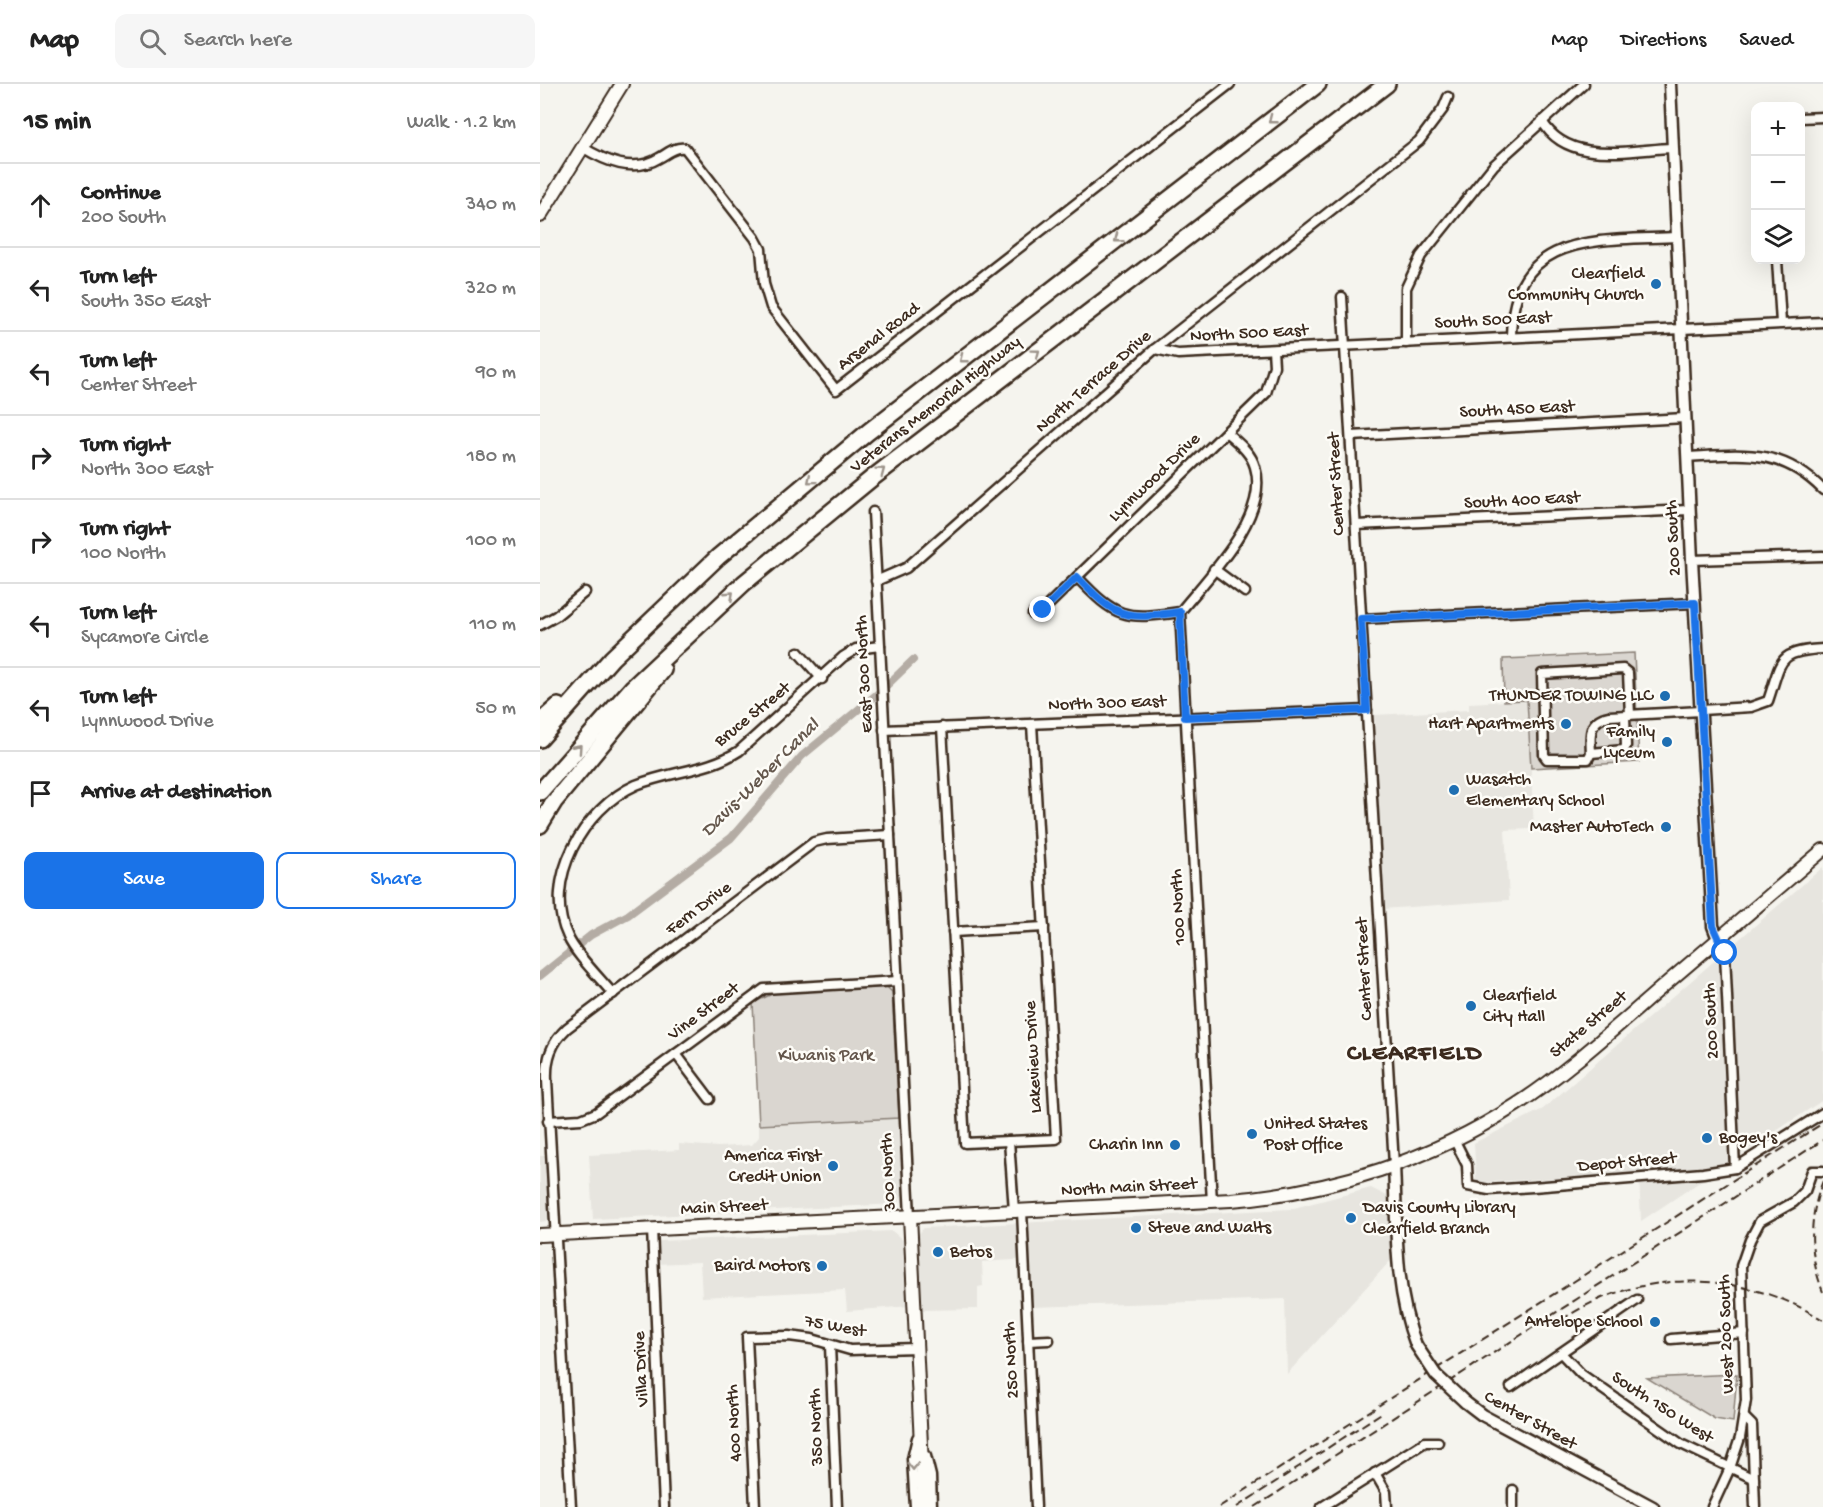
<!DOCTYPE html>
<meta charset="utf-8">
<style>
:root{--surface:#fff;--page:#f6f6f6;--text:#222;--muted:#767676;--line:#e0e0e0;--accent:#1a73e8}
body{margin:0;font-family:"Gochi Hand",sans-serif;background:var(--page);color:var(--text)}
.controls{position:absolute;right:18px;top:18px;display:grid;overflow:hidden;border-radius:12px;box-shadow:0 6px 24px #0002}
.controls button{width:54px;height:54px;display:grid;place-items:center;padding:0;border:0;border-bottom:2px solid var(--line);background:var(--surface);color:var(--text);font:30px sans-serif}
.stop{position:absolute;width:18px;height:18px;margin:-14px;border:4px solid #1a73e8;border-radius:50%;background:#fff}
.stop.end{background:#1a73e8;border-color:#fff;box-shadow:0 2px 6px #0008}
.list{margin:0;padding:0;list-style:none}
h2{display:flex;justify-content:space-between;align-items:center;height:78px;margin:0;padding:0 24px;font-size:26px}
h2 small{font-size:20px;font-weight:400;color:var(--muted)}
.list li{display:grid;grid-template-columns:39px 1fr auto;gap:18px;align-items:center;box-sizing:border-box;height:84px;padding:0 24px;border-top:2px solid var(--line)}
.list b{display:block;font-size:22px;white-space:nowrap}
.list p{margin:0;font-size:20px;white-space:nowrap;color:var(--muted)}
.list em{font-size:20px;font-style:normal;color:var(--muted)}
.actions{display:flex;gap:12px;padding:18px 24px}
.actions a{flex:1;padding:14px 0;border:2px solid var(--accent);border-radius:12px;text-align:center;font-size:21px;color:var(--accent)}
.actions .main{background:var(--accent);color:#fff}
.icon{flex:none;width:33px;height:33px;fill:none;stroke:currentColor;stroke-width:2;stroke-linecap:round;stroke-linejoin:round}
.map{position:relative;flex:none;width:1283px;height:1423px;overflow:hidden}
header{display:flex;align-items:center;gap:36px;box-sizing:border-box;height:84px;padding:0 30px;background:var(--surface);border-bottom:2px solid var(--line)}
header strong{font-size:28px}
nav{display:flex;gap:33px;margin-inline-start:auto;font-size:21px}
.search{width:420px;height:54px;background:var(--page);display:flex;align-items:center;gap:15px;box-sizing:border-box;padding:0 21px;border-radius:12px;color:var(--muted);font-size:22px}
main{display:flex}
aside{flex:1;background:var(--surface)}
.map>svg:first-child{display:block}
.built{fill:#e7e5df}
.green{fill:#dad6d0;stroke:#8a8077;stroke-width:1.5}
.lines{fill:none;stroke-linecap:round;stroke-linejoin:round}
.canal{stroke:#b4aca4;stroke-width:8}
.minor-casing{stroke:#3b2a1e;stroke-width:13}
.tertiary-casing{stroke:#3b2a1e;stroke-width:15}
.secondary-casing{stroke:#3b2a1e;stroke-width:16}
.motorway-casing{stroke:#3b2a1e;stroke-width:20}
.minor{stroke:#fdfcf7;stroke-width:8}
.tertiary{stroke:#fdfcf7;stroke-width:10}
.secondary{stroke:#fdfcf7;stroke-width:12}
.motorway{stroke:#fdfcf7;stroke-width:15}
.rail{stroke:#3b2a1e;stroke-width:2;stroke-dasharray:9 4.5;stroke-linecap:butt}
.tertiary-bridge-casing{stroke:#3b2a1e;stroke-width:15;stroke-linecap:butt}
.tertiary-bridge{stroke:#fdfcf7;stroke-width:10}
.oneway{stroke:#9c938a}
.route{stroke:#1a73e8;stroke-width:8}
.poi-dot{fill:#1f6fb2;stroke:#fdfcf7;stroke-width:2}
.labels{text-anchor:middle;dominant-baseline:central;stroke-width:5;stroke-linejoin:round;paint-order:stroke}
.poi-label{font-size:18px;fill:#3b2a1e;stroke:#fdfcf7;text-anchor:end}
.street-label{font-size:18px;fill:#3b2a1e;stroke:#fdfcf7}
.park-label{font-size:18px;fill:#63554a;stroke:#fdfcf7}
.water-label{font-size:20px;font-style:italic;fill:#65584d;stroke:#fdfcf7}
.district-label{font-size:24px;font-weight:bold;letter-spacing:1.5px;fill:#3b2a1e;stroke:#fdfcf7}
</style>
<header>
<strong>Map</strong>
<div class="search"><svg class="icon" aria-label="search" viewBox="0 0 24 24"><circle cx="10" cy="10" r="6"/><path d="M15 15l6 6"/></svg>Search here</div>
<nav><a>Map</a><a>Directions</a><a>Saved</a></nav>
</header>
<main>
<aside>
<h2>15 min<small>Walk · 1.2 km</small></h2>
<ul class="list">
<li><svg class="icon" aria-label="ahead" viewBox="0 0 24 24"><path d="M12 20V5M6 11l6-6 6 6"/></svg><div><b>Continue</b><p>200 South</p></div><em>340 m</em></li>
<li><svg class="icon" aria-label="left" viewBox="0 0 24 24"><path d="M17 20v-9H6M10 6l-5 5 5 5"/></svg><div><b>Turn left</b><p>South 350 East</p></div><em>320 m</em></li>
<li><svg class="icon" aria-label="left" viewBox="0 0 24 24"><path d="M17 20v-9H6M10 6l-5 5 5 5"/></svg><div><b>Turn left</b><p>Center Street</p></div><em>90 m</em></li>
<li><svg class="icon" aria-label="right" viewBox="0 0 24 24"><path d="M7 20v-9h11M14 6l5 5-5 5"/></svg><div><b>Turn right</b><p>North 300 East</p></div><em>180 m</em></li>
<li><svg class="icon" aria-label="right" viewBox="0 0 24 24"><path d="M7 20v-9h11M14 6l5 5-5 5"/></svg><div><b>Turn right</b><p>100 North</p></div><em>100 m</em></li>
<li><svg class="icon" aria-label="left" viewBox="0 0 24 24"><path d="M17 20v-9H6M10 6l-5 5 5 5"/></svg><div><b>Turn left</b><p>Sycamore Circle</p></div><em>110 m</em></li>
<li><svg class="icon" aria-label="left" viewBox="0 0 24 24"><path d="M17 20v-9H6M10 6l-5 5 5 5"/></svg><div><b>Turn left</b><p>Lynnwood Drive</p></div><em>50 m</em></li>
<li><svg class="icon" aria-label="arrive" viewBox="0 0 24 24"><path d="M6 21V4h12l-3 4 3 4H6"/></svg><div><b>Arrive at destination</b></div></li>
</ul>
<div class="actions"><a class="main">Save</a><a>Share</a></div>
</aside>
<div class="map">
<svg width="1283" height="1423" viewBox="0 0 1283 1423">
<rect width="100%" height="100%" fill="#f5f4ee"/>
<filter id="ink" filterUnits="userSpaceOnUse"><feTurbulence type="fractalNoise" baseFrequency=".0167" numOctaves="2"/><feDisplacementMap in="SourceGraphic" scale="12" xChannelSelector="R" yChannelSelector="G"/><feConvolveMatrix kernelMatrix="1 2 1 2 8 2 1 2 1" color-interpolation-filters="sRGB"/></filter>
<g filter="url(#ink)">
<g class="built">
<path d="M987,616L994,745L965,746L969,816L842,825L834,631L929,626V619Z"/>
<path d="M1283,783V1016L1101,1137L1099,1089L936,1099L934,1059L1003,1025Z"/>
<path d="M359,1034L362,1112L357,1120L53,1135L49,1071L139,1066V1060L178,1063L212,1061L219,1053V1041Z"/>
<path d="M0,1072H5L8,1133L6,1137L0,1138Z"/>
<path d="M831,1104L847,1112L851,1176L747,1290L745,1215L491,1223L488,1175L442,1178L443,1202L438,1203V1225L380,1226L378,1150L384,1144L750,1125Z"/>
<path d="M352,1147L363,1156L366,1207L371,1222L307,1227L305,1206L162,1213L160,1178L117,1180L116,1162L120,1157Z"/>
</g>
<g class="green">
<path d="M1094,569L1099,678L991,684L987,616L964,617L963,575Z"/>
<path d="M347,903L352,908L359,1034L219,1041L213,919L234,909Z"/>
<path d="M1197,1290L1193,1338L1175,1335L1107,1294Z"/>
</g>
<g class="lines">
<path class="canal" d="M0,892L51,851L88,831L191,754L262,672L342,606L373,576"/>
<g class="minor-casing">
<g id="minor">
<path d="M1260,34L1283,33"/>
<path d="M1002,37C1027,81 1089,66 1131,64"/>
<path d="M42,63C65,77 93,90 119,74C127,70 135,62 145,64L215,154L221,165L224,200L231,223L296,306L690,0"/>
<path d="M1237,176L1241,239"/>
<path d="M802,213L854,1081"/>
<path d="M971,252C973,147 1058,157 1136,153"/>
<path d="M866,259V204L881,172L954,81L1044,0"/>
<path d="M615,265L638,270L1283,238"/>
<path d="M811,352L1145,334"/>
<path d="M1147,373C1202,370 1241,363 1283,406"/>
<path d="M333,428L370,1132"/>
<path d="M816,441L1149,426"/>
<path d="M1152,476L1283,472"/>
<path d="M674,485L705,508"/>
<path d="M537,493C576,534 584,536 640,528C668,493 730,432 715,383C711,368 697,358 686,348"/>
<path d="M336,497L366,484L615,265L879,57L903,25L908,13"/>
<path d="M640,528L672,1118"/>
<path d="M493,530L503,526L726,309L734,282L733,266"/>
<path d="M821,535L1154,519"/>
<path d="M0,541L16,532L45,508"/>
<path d="M258,568L282,595"/>
<path d="M1161,626L1211,623L1228,617C1242,577 1236,567 1283,565"/>
<path d="M1085,632L1086,662L1084,666L1051,669C1050,652 1048,636 1069,632L1161,627"/>
<path d="M402,643L425,1059L516,1055L492,640"/>
<path d="M344,646L827,626"/>
<path d="M1051,669L1048,675H1007L1004,671L1002,590L1083,585L1088,589L1090,631"/>
<path d="M413,848L504,843"/>
<path d="M1178,855L1185,869L1195,1084"/>
<path d="M73,910C60,894 36,871 28,853C1,797 44,724 96,701C131,687 168,687 199,667L303,573L316,565L340,562"/>
<path d="M136,970L170,1015"/>
<path d="M8,1037L41,1035L56,1029L224,905L358,897"/>
<path d="M914,1055L927,1081L928,1102L949,1106L993,1103L1163,1089L1195,1084L1283,1029"/>
<path d="M469,1057L474,1127"/>
<path d="M482,1127L496,1423"/>
<path d="M112,1145L124,1423"/>
<path d="M1131,1255L1204,1249"/>
<path d="M488,1257L509,1256"/>
<path d="M290,1262L297,1423"/>
<path d="M1021,1269L1041,1290L1141,1360L1214,1395"/>
<path d="M971,1303L1097,1216"/>
<path d="M1204,1333L1212,1341L1215,1423"/>
<path d="M386,1372L391,1392L392,1423"/>
<path d="M835,1389L846,1408L847,1423"/>
<path d="M973,1406V1423"/>
<path d="M31,1423L7,996C6,975 11,959 27,944L274,758L287,755L350,751"/>
<path d="M215,1423L207,1253L249,1252L272,1255L310,1266L376,1264"/>
<path d="M375,1423L372,1375L377,1354"/>
<path d="M782,1423L885,1358H898"/>
<path d="M1172,1423L1190,1384L1200,1354L1206,1316L1201,1182L1210,1156L1220,1137L1254,1118L1265,1107L1272,1087H1283"/>
</g>
</g>
<g class="tertiary-casing">
<g id="tertiary">
<path d="M1130,0L1152,476L1173,842L1178,855"/>
<path d="M854,1081C857,1142 854,1204 876,1261"/>
<path d="M925,1318L942,1331L1113,1423"/>
</g>
</g>
<g class="secondary-casing">
<g id="secondary">
<path d="M0,132L82,0"/>
<path d="M370,1132L384,1423"/>
<path d="M0,1151L691,1116C792,1108 891,1076 976,1021C1030,986 1079,940 1128,898C1179,854 1231,810 1283,766"/>
</g>
</g>
<g class="motorway-casing">
<g id="motorway">
<path d="M0,638L18,622"/>
<path d="M0,655L72,574L178,473L328,348L778,0"/>
<path d="M0,708L93,603L204,499L331,395L847,0"/>
<path d="M0,741L14,718L123,586"/>
</g>
</g>
<use href="#minor" class="minor"/>
<use href="#tertiary" class="tertiary"/>
<use href="#secondary" class="secondary"/>
<use href="#motorway" class="motorway"/>
<g class="rail">
<path d="M1283,1097C1268,1133 1269,1172 1283,1208"/>
<path d="M1021,1236C1034,1228 1048,1220 1062,1214C1134,1185 1218,1195 1283,1236"/>
<path d="M679,1423L1283,1039"/>
<path d="M697,1423L843,1328"/>
<path d="M715,1423L1283,1056"/>
</g>
<g class="tertiary-bridge-casing">
<path id="tertiary-bridge" d="M876,1261L896,1291L925,1318"/>
</g>
<use href="#tertiary-bridge" class="tertiary-bridge"/>
</g>
<defs><path id="oneway-chevron" d="M-2-3.5L2.5 0L-2 3.5" fill="none" stroke-width="1.6" stroke-linecap="round" stroke-linejoin="round" transform="scale(1.5)"/></defs>
<g class="oneway">
<use href="#oneway-chevron" transform="translate(732 36) rotate(142)"/>
<use href="#oneway-chevron" transform="translate(578 155) rotate(142)"/>
<use href="#oneway-chevron" transform="translate(496 269) rotate(-37)"/>
<use href="#oneway-chevron" transform="translate(423 275) rotate(142)"/>
<use href="#oneway-chevron" transform="translate(341 387) rotate(-37)"/>
<use href="#oneway-chevron" transform="translate(271 396) rotate(140)"/>
<use href="#oneway-chevron" transform="translate(190 511) rotate(-43)"/>
<use href="#oneway-chevron" transform="translate(38 664) rotate(-48)"/>
<use href="#oneway-chevron" transform="translate(373 1382) rotate(89)"/>
</g>
</g>
<g class="lines" filter="url(#ink)">
<path class="route" d="M503,526L537,493C576,534 584,536 640,528L645,633L827,626L821,535L1155,519L1173,842L1185,869"/>
</g>
<g class="poi-dot">
<circle cx="1116" cy="200" r="6"/>
<circle cx="1125" cy="612" r="6"/>
<circle cx="1026" cy="640" r="6"/>
<circle cx="1127" cy="658" r="6"/>
<circle cx="914" cy="706" r="6"/>
<circle cx="1126" cy="743" r="6"/>
<circle cx="931" cy="922" r="6"/>
<circle cx="712" cy="1050" r="6"/>
<circle cx="1167" cy="1054" r="6"/>
<circle cx="635" cy="1061" r="6"/>
<circle cx="293" cy="1082" r="6"/>
<circle cx="811" cy="1134" r="6"/>
<circle cx="596" cy="1144" r="6"/>
<circle cx="398" cy="1168" r="6"/>
<circle cx="282" cy="1182" r="6"/>
<circle cx="1115" cy="1238" r="6"/>
</g>
<g class="labels">
<g class="poi-label">
<text x="1104" y="190">Clearfield<tspan x="1104" dy="21">Community Church</tspan></text>
<text x="1113" y="612">THUNDER TOWING LLC</text>
<text x="1014" y="640">Hart Apartments</text>
<text x="1115" y="648">Family<tspan x="1115" dy="21">Lyceum</tspan></text>
<text x="926" y="696" text-anchor="start">Wasatch<tspan x="926" dy="21">Elementary School</tspan></text>
<text x="1114" y="743">Master AutoTech</text>
<text x="943" y="912" text-anchor="start">Clearfield<tspan x="943" dy="21">City Hall</tspan></text>
<text x="724" y="1040" text-anchor="start">United States<tspan x="724" dy="21">Post Office</tspan></text>
<text x="1179" y="1054" text-anchor="start">Bogey's</text>
<text x="623" y="1061">Charin Inn</text>
<text x="281" y="1072">America First<tspan x="281" dy="21">Credit Union</tspan></text>
<text x="823" y="1124" text-anchor="start">Davis County Library<tspan x="823" dy="21">Clearfield Branch</tspan></text>
<text x="608" y="1144" text-anchor="start">Steve and Walts</text>
<text x="410" y="1168" text-anchor="start">Betos</text>
<text x="270" y="1182">Baird Motors</text>
<text x="1103" y="1238">Antelope School</text>
</g>
<g class="street-label">
<text transform="translate(953 237) rotate(-3)">South 500 East</text>
<text transform="translate(709 250) rotate(-3)">North 500 East</text>
<text transform="translate(339 253) rotate(-38)">Arsenal Road</text>
<text transform="translate(554 298) rotate(-41)">North Terrace Drive</text>
<text transform="translate(396 321) rotate(-38)">Veterans Memorial Highway</text>
<text transform="translate(977 326) rotate(-3)">South 450 East</text>
<text transform="translate(615 394) rotate(-44)">Lynnwood Drive</text>
<text transform="translate(797 400) rotate(-93)">Center Street</text>
<text transform="translate(982 417) rotate(-3)">South 400 East</text>
<text transform="translate(1134 454) rotate(-93)">200 South</text>
<text transform="translate(325 590) rotate(-93)">East 300 North</text>
<text transform="translate(567 620) rotate(-2)">North 300 East</text>
<text transform="translate(213 631) rotate(-39)">Bruce Street</text>
<text transform="translate(639 823) rotate(-93)">100 North</text>
<text transform="translate(159 825) rotate(-37)">Fern Drive</text>
<text transform="translate(825 885) rotate(-93)">Center Street</text>
<text transform="translate(164 928) rotate(-37)">Vine Street</text>
<text transform="translate(1172 937) rotate(-93)">200 South</text>
<text transform="translate(1049 941) rotate(-40)">State Street</text>
<text transform="translate(494 973) rotate(-93)">Lakeview Drive</text>
<text transform="translate(1087 1079) rotate(-5)">Depot Street</text>
<text transform="translate(349 1088) rotate(-93)">300 North</text>
<text transform="translate(589 1104) rotate(-3)">North Main Street</text>
<text transform="translate(184 1124) rotate(-3)">Main Street</text>
<text transform="translate(295 1243) rotate(10)">75 West</text>
<text transform="translate(1187 1250) rotate(-92)">West 200 South</text>
<text transform="translate(472 1276) rotate(-93)">250 North</text>
<text transform="translate(102 1285) rotate(-93)">Villa Drive</text>
<text transform="translate(1122 1324) rotate(33)">South 150 West</text>
<text transform="translate(990 1337) rotate(29)">Center Street</text>
<text transform="translate(195 1339) rotate(-93)">400 North</text>
<text transform="translate(277 1343) rotate(-92)">350 North</text>
</g>
<g class="park-label">
<text x="286" y="972">Kiwanis Park</text>
</g>
<g class="water-label">
<text transform="translate(221 695) rotate(-45)">Davis-Weber Canal</text>
</g>
<g class="district-label">
<text x="875" y="970">CLEARFIELD</text>
</g>
</g>
</svg>
<div class="controls">
<button>+</button>
<button>−</button>
<button><svg class="icon" aria-label="layers" viewBox="0 0 24 24"><path d="M12 4l9 5-9 5-9-5zM3 14l9 5 9-5"/></svg></button>
</div>
<div class="stop" style="left:1185px;top:869px"></div>
<div class="stop end" style="left:503px;top:526px"></div>
</div>
</main>
